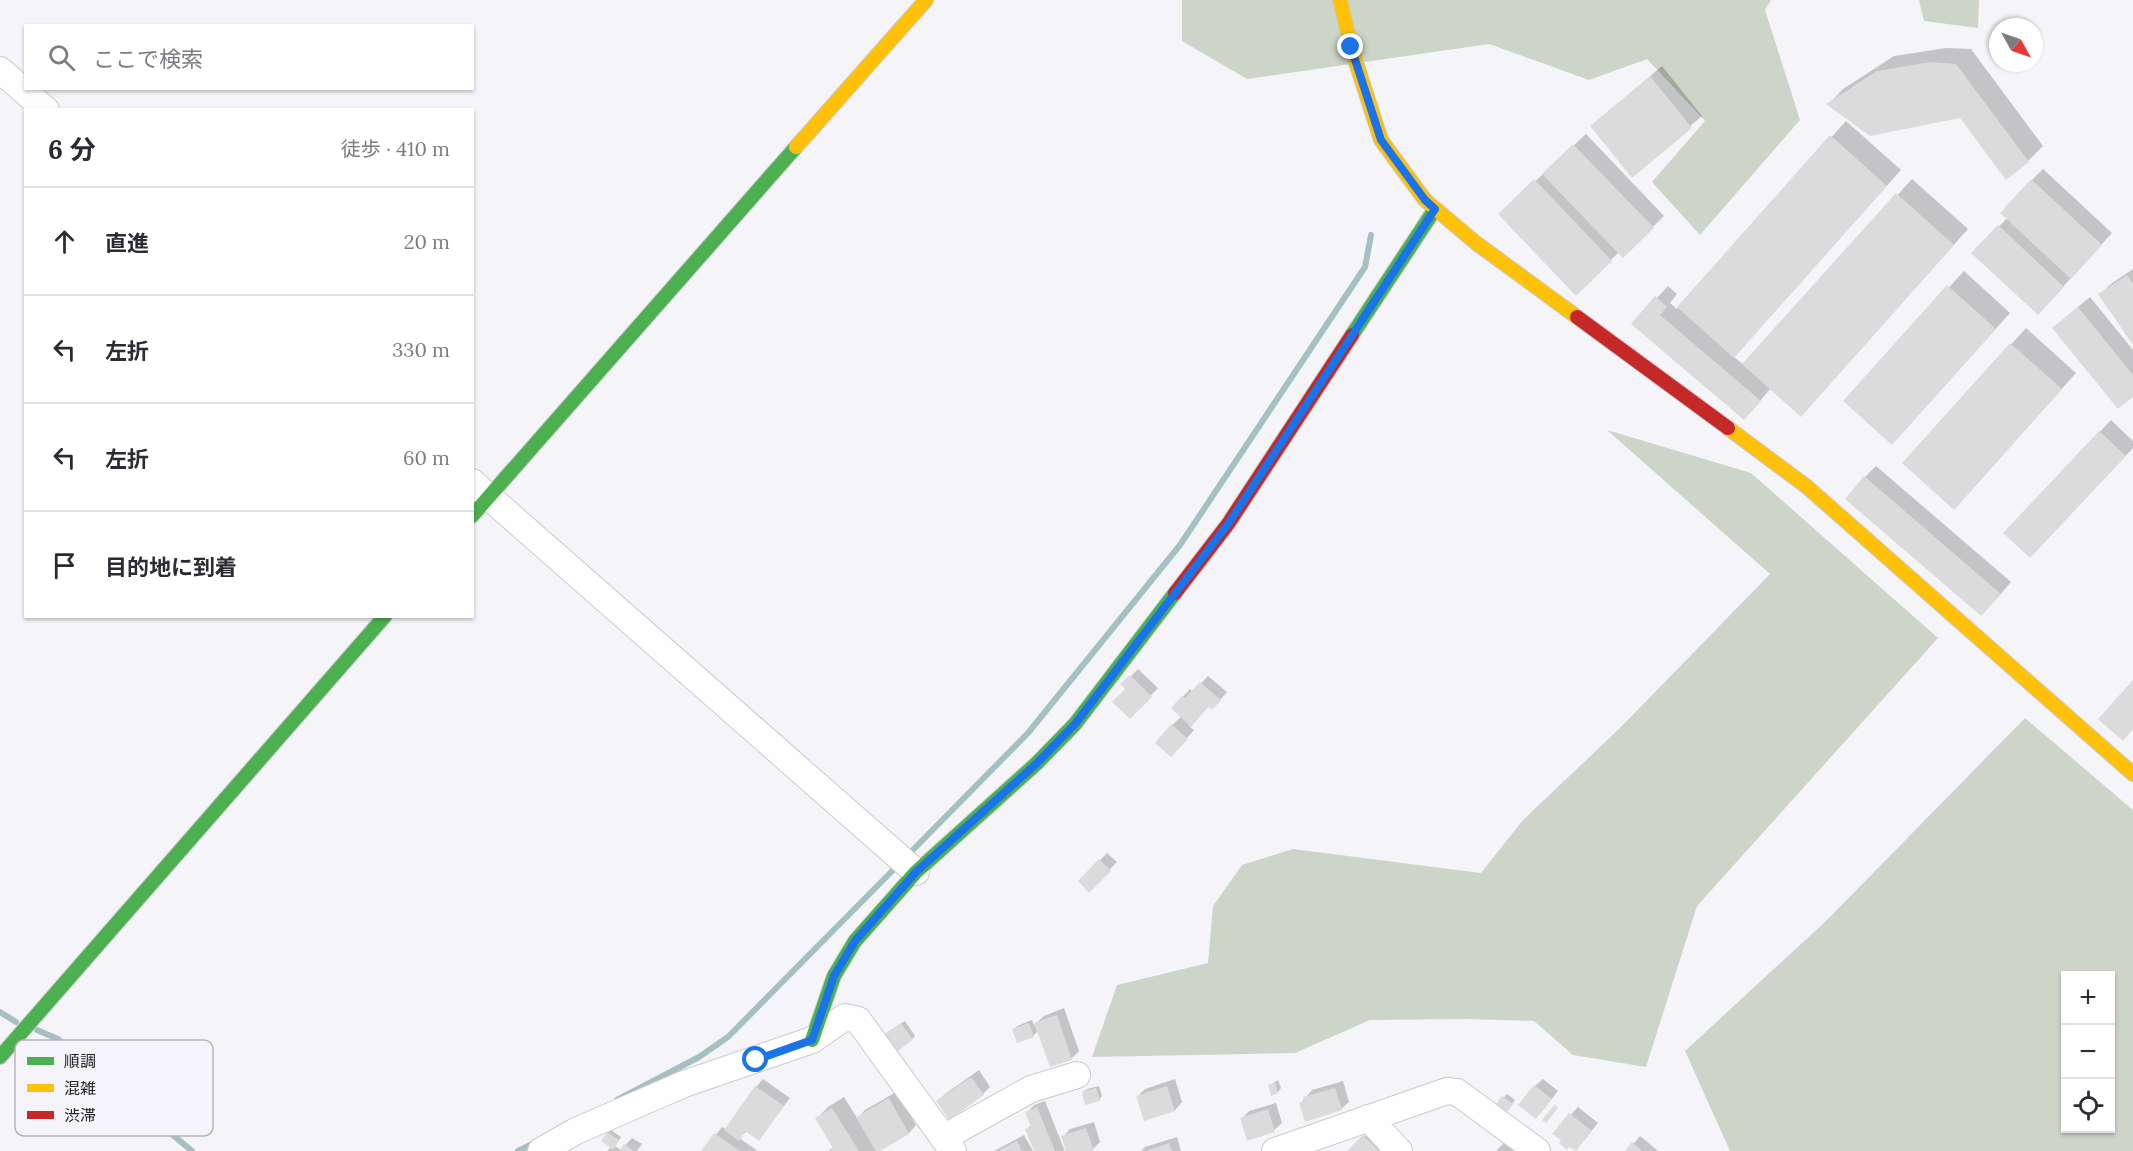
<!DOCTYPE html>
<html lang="ja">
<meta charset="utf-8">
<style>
:root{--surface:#fff;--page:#f7f7f7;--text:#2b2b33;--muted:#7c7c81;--line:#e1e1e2}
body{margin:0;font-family:Lora,"Noto Sans JP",serif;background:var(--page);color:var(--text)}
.controls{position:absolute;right:18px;bottom:18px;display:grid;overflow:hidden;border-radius:0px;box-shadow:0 2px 4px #0004}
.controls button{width:54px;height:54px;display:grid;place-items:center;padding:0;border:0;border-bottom:2px solid var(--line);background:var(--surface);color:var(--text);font:30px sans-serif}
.compass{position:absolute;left:1989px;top:18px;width:54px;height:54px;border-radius:50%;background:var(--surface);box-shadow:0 2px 4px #0004;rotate:130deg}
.stop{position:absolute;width:18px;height:18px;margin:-14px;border:4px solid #1a73e8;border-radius:50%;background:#fff}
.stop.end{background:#1a73e8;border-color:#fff;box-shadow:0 2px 6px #0008}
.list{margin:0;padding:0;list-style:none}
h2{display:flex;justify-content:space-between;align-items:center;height:78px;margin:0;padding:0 24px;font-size:26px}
h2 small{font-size:20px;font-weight:400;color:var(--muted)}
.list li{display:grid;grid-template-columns:39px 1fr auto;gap:18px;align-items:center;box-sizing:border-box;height:108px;padding:0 24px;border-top:2px solid var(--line)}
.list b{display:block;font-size:22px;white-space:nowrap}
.list em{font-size:20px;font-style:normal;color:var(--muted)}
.icon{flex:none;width:33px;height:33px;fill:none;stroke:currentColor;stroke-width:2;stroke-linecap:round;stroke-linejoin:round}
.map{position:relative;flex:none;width:2133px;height:1151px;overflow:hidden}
.search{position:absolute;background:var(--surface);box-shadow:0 2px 4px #0004;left:24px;top:24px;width:450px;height:66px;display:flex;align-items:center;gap:15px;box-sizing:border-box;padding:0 21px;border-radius:0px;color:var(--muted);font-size:22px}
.panel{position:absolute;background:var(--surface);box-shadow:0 2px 4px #0004;left:24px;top:108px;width:450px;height:510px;border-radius:0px}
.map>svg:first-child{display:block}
.forest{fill:#cdd5c8;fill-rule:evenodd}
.shadow{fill:#0003}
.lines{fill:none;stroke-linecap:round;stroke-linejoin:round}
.stream{stroke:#a4c0c2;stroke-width:6}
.building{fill:#dcdbdc}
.street-casing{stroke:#c9cacc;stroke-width:28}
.fast-casing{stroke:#c9cacc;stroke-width:16}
.slow-casing{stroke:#c9cacc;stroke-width:16}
.jam-casing{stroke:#c9cacc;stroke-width:16}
.street{stroke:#fefefe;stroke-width:26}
.fast{stroke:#4caf50;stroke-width:14}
.slow{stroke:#ffc107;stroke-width:14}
.jam{stroke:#c62828;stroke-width:14}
.route{stroke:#1a73e8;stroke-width:8}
.key{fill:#f4f4fa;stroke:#b5b5ba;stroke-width:1.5}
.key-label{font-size:16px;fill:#232325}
</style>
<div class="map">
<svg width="2133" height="1151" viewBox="0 0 2133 1151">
<rect width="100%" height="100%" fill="#f5f5f9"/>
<g class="forest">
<path d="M1182,0H1771L1765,10L1800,120L1700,235L1652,182L1705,121L1647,59L1589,80L1489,44L1247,79L1182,41Z"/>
<path d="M1919,0H1979L1978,28L1924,21Z"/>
<path d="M1607,430L1751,473L1938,638L1697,906L1646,1067L1573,1055L1534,1021L1467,1019L1370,1020L1295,1053L1092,1057L1117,985L1208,963L1213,906L1242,865L1293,849L1481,873L1523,820L1621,727L1770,574Z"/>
<path d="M2025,718L2133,810V1151H1730L1685,1051L1827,920ZM2066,976H2110V1128H2066Z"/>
</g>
<g class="shadow">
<path d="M1946,48L1971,49L2043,146L2028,161L1960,116L1829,104L1843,89L1894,56Z"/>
<path d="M1662,66L1702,116L1632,176L1592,126Z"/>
<path d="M1846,121L1901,170L1733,356L1744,365L1912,179L1968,229L1816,399L1771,388L1755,407L1633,324L1668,286L1677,294L1670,303L1677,309Z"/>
<path d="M1586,134L1664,216L1623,256L1619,252L1576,294L1500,214Z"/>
<path d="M2043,169L2112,233L2049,302L1974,253L2007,218L2032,180Z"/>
<path d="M2133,269V342L2100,294L2112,283Z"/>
<path d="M1964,271L2010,313L1892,443L1845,401Z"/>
<path d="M2090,297L2133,350V396L2066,317Z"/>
<path d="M2026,328L2076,373L1969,493L1904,463Z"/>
<path d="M2111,420L2133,441V448L2041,545L2005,533Z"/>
<path d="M1876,466L2011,582L1993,603L1865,477Z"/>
<path d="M1138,669L1158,688L1130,717L1127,689L1123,684Z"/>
<path d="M1208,676L1227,692L1219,701L1209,706L1189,726L1194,730L1178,748L1172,725L1182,716L1183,697L1190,689L1193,692Z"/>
<path d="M1107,853L1117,862L1089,891L1080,881Z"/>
<path d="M1064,1008L1079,1051L1072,1058L1051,1065L1039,1030L1033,1036L1014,1029L1017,1026L1032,1020L1034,1025L1044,1016Z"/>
<path d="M905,1021L915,1036L912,1039L888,1032Z"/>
<path d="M979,1070L990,1087L983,1094L938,1101L945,1094Z"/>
<path d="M763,1079L790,1098L759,1139L747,1131L739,1138L758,1151H703L722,1127L726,1129L756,1087Z"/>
<path d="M1175,1079L1182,1102L1175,1110L1145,1119L1138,1096L1145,1089Z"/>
<path d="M1543,1079L1558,1091L1543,1110L1535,1086Z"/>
<path d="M1278,1080L1281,1088L1278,1092L1270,1085Z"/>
<path d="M1343,1081L1349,1102L1341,1109L1300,1104L1312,1090Z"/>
<path d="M1099,1086L1102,1096L1099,1100L1083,1092L1087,1089Z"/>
<path d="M896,1092L916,1125L909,1133L877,1151H829L834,1146L817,1118L828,1107L844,1097L857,1118L865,1110Z"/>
<path d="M1507,1094L1515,1100L1510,1107L1498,1104Z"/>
<path d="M1045,1101L1064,1149L1066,1148L1063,1151H1036L1027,1129L1032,1125L1027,1113L1034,1105Z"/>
<path d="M1276,1103L1282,1123L1274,1130L1242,1119L1249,1111Z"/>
<path d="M1578,1107L1598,1123L1575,1150L1554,1133Z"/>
<path d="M1094,1122L1100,1142L1093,1149L1087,1151H1067L1063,1137L1070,1129Z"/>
<path d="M1372,1129L1383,1151H1349Z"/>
<path d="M611,1130L621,1137L615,1146L621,1150L632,1138L642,1144L637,1151H607L611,1147L608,1133Z"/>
<path d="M1024,1135L1033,1151H994Z"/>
<path d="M1640,1136L1658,1151H1627Z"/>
<path d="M1177,1137L1181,1151H1141L1145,1147Z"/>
<path d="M1511,1139L1527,1151H1496L1504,1143L1506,1144Z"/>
</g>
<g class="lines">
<g class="stream">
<path d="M906,857L1028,733L1180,545L1365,267L1371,235"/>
<path d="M0,1012L16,1022"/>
<path d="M37,1030L58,1039L192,1151"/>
<path d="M617,1100L699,1057L728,1037L899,864"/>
<path d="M518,1151L536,1142"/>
</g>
</g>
<g class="building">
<path d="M1930,62L1956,64L2029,162L2006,180L1960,118L1870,136L1826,104L1877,71Z"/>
<path d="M1650,76L1692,128L1632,178L1590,126Z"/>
<path d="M1830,135L1887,186L1734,358L1677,307Z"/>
<path d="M1573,144L1654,228L1623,258L1542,174Z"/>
<path d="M1534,179L1612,261L1576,296L1498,214Z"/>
<path d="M2031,179L2102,245L2071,279L2000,213Z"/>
<path d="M1896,193L1954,245L1801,417L1742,364Z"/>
<path d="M1998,225L2064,287L2038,315L1971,253Z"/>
<path d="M2127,275L2133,284V345L2098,294Z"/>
<path d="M1947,285L1996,329L1892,445L1843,401Z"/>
<path d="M1655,296L1667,307L1660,315L1761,401L1744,420L1631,324Z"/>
<path d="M2078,307L2133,375V397L2118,409L2052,328Z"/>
<path d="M2010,343L2062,389L1954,510L1902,463Z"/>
<path d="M2099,431L2126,456L2030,558L2003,533Z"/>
<path d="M1864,476L2001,594L1981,616L1845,499Z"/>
<path d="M1130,675L1152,697L1130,719L1112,702L1125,689L1120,684Z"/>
<path d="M2133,680V729L2123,741L2098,719Z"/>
<path d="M1200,682L1221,700L1212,710L1208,707L1191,727L1171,708L1182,696L1185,698Z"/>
<path d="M1171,724L1188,739L1171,757L1155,743Z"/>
<path d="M1099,859L1111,871L1089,893L1078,881Z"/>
<path d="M1057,1015L1072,1060L1050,1067L1034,1023Z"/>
<path d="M901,1023L913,1040L895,1053L883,1035Z"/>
<path d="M1029,1023L1034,1037L1017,1043L1012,1029Z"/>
<path d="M971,1077L984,1095L949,1120L936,1101Z"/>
<path d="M1275,1082L1278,1093L1271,1096L1268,1085Z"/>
<path d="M1534,1085L1552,1099L1536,1119L1518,1105Z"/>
<path d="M755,1086L784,1106L759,1141L745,1131L739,1141L724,1130Z"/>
<path d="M1167,1086L1175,1111L1144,1121L1136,1096Z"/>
<path d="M1096,1088L1100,1101L1085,1105L1082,1092Z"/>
<path d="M1335,1088L1342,1110L1305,1122L1299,1103L1304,1101L1303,1097Z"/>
<path d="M1502,1096L1513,1104L1506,1113L1496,1104Z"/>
<path d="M889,1098L909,1134L880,1151H876L856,1117Z"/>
<path d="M1555,1104L1558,1108L1546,1123L1542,1120Z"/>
<path d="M1037,1107L1055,1151H1034L1025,1129L1031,1127L1025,1112Z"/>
<path d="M832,1108L859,1151H828L833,1148L815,1118Z"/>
<path d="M1268,1109L1275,1132L1247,1141L1240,1118Z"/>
<path d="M1569,1113L1592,1131L1576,1151L1569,1147L1567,1150L1559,1143L1561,1140L1552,1134Z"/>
<path d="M1086,1128L1094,1151H1066L1061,1136Z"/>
<path d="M607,1132L619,1140L613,1150L601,1141Z"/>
<path d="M714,1133L740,1151H701Z"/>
<path d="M1363,1135L1379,1151H1347Z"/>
<path d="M1017,1141L1022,1151H998Z"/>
<path d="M1632,1142L1642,1151H1625Z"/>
<path d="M1169,1143L1172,1151H1146Z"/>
<path d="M624,1144L634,1151H619Z"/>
</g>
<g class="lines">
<g class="street-casing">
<g id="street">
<path d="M0,70L46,110"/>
<path d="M472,482L916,872"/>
<path d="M1368,1118L1399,1151"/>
<path d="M943,1138L1031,1089L1077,1075"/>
<path d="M541,1151L576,1131L684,1084L812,1040L845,1017L858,1020L953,1151"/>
<path d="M1275,1151L1447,1091L1457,1092L1537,1151"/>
</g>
</g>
<g class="fast-casing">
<g id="fast">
<path d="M1352,335L1435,209"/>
<path d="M472,516L796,147"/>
<path d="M812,1040L834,976L855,941L916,872L1037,763L1075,724L1175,593"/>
<path d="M0,1057L385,616"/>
</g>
</g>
<g class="slow-casing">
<g id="slow">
<path d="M1340,0L1351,47L1381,140L1425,200L1476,243L1577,317"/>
<path d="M796,147L926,0"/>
<path d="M1728,428L1806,486L2133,774"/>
</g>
</g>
<g class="jam-casing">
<g id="jam">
<path d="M1577,317L1728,428"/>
<path d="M1175,593L1228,524L1352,335"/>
</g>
</g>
<use href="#street" class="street"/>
<use href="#fast" class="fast"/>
<use href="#slow" class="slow"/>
<use href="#jam" class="jam"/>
</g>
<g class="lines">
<path class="route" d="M756,1060L812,1040L834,976L855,941L916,872L1037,763L1075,724L1228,524L1435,209L1425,200L1381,140L1351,47"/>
</g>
<rect x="15" y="1040" width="198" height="96" rx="9" class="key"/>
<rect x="27" y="1057" width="27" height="8" fill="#4caf50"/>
<rect x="27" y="1084" width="27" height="8" fill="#ffc107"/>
<rect x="27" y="1111" width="27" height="8" fill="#c62828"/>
<g class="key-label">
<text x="64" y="1067">順調</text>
<text x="64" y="1094">混雑</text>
<text x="64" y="1121">渋滞</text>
</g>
</svg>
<div class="controls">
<button>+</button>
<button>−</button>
<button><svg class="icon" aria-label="locate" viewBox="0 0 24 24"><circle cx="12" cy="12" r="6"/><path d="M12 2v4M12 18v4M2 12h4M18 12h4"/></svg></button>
</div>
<svg class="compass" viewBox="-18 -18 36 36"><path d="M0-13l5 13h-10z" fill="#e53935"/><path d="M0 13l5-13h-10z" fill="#7c7c81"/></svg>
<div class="stop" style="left:756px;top:1060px"></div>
<div class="stop end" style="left:1351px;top:47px"></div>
<div class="search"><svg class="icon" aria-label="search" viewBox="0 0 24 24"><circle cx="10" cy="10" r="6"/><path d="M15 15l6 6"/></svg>ここで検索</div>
<section class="panel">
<h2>6 分<small>徒歩 · 410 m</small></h2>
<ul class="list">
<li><svg class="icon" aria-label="ahead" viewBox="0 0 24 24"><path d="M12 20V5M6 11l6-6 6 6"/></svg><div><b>直進</b></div><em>20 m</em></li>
<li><svg class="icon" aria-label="left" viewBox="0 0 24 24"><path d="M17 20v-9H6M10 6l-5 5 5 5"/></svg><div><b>左折</b></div><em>330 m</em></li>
<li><svg class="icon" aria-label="left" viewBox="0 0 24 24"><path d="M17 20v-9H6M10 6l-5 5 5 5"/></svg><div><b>左折</b></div><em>60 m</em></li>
<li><svg class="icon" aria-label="arrive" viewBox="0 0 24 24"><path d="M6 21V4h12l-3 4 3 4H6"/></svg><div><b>目的地に到着</b></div></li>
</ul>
</section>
</div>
